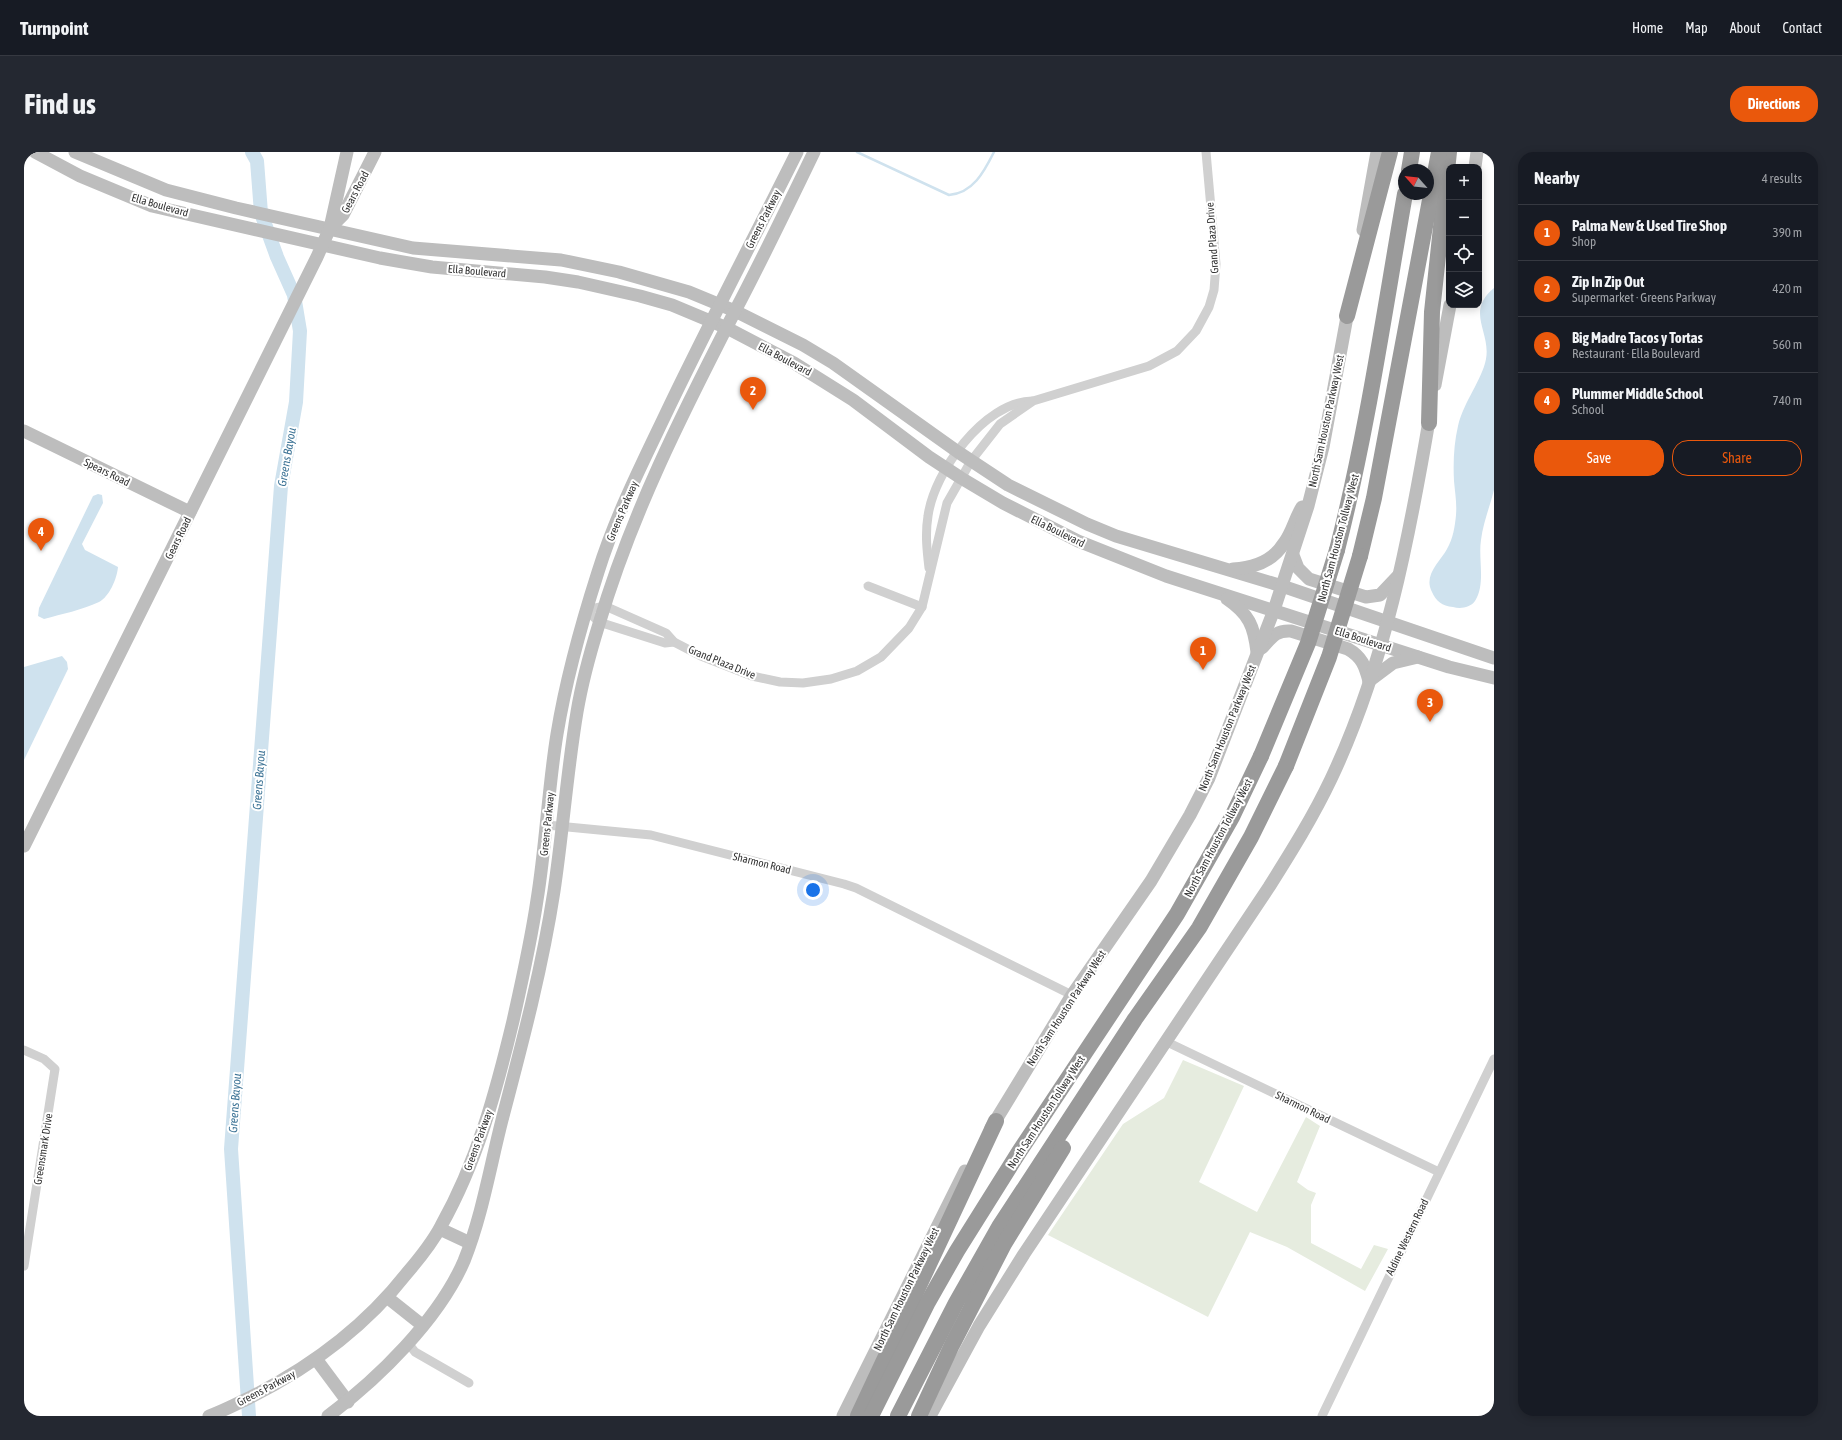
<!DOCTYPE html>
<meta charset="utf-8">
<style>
:root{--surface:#171b24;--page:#242831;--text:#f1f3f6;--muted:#9ea1a6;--line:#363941;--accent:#ea580c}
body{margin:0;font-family:"Asap Condensed",sans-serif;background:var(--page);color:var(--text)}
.controls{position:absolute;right:12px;top:12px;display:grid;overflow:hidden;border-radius:8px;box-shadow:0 2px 10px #0003}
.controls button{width:36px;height:36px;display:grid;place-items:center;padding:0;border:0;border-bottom:1px solid var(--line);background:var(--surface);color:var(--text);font:20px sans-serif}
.compass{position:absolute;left:1374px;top:12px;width:36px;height:36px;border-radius:50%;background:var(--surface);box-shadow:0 2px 10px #0003;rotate:297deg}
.you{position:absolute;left:789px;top:738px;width:14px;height:14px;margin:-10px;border:3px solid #fff;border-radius:50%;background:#1a73e8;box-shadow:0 0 0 6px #1a73e833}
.badge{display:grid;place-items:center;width:26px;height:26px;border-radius:50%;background:var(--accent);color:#fff;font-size:13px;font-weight:700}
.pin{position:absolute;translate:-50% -33px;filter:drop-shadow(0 1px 2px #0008)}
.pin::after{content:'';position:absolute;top:21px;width:14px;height:12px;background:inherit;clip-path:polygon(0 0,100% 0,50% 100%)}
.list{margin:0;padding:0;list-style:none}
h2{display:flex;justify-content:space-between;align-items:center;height:52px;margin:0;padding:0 16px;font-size:17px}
h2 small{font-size:13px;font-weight:400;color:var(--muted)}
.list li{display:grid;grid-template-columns:26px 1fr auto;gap:12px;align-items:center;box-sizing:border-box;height:56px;padding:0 16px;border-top:1px solid var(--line)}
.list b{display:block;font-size:15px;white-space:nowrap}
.list p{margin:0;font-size:13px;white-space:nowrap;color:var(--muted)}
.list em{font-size:13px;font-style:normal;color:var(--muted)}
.actions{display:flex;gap:8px;padding:12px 16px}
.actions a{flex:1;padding:9px 0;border:1px solid var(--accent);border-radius:16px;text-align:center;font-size:14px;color:var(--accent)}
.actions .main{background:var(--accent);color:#fff}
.icon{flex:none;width:22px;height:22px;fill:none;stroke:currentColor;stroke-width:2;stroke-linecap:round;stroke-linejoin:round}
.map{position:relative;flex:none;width:1470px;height:1264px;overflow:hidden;border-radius:16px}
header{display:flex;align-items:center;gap:24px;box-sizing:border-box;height:56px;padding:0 20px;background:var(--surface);border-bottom:1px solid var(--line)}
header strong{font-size:19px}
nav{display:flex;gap:22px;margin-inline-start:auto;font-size:14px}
.intro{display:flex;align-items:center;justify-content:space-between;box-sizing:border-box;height:96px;padding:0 24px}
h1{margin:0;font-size:28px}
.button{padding:10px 18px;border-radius:16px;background:var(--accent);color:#fff;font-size:14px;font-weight:700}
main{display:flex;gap:24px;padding:0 24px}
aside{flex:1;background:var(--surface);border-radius:16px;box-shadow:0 2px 10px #0003}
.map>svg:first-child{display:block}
.green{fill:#e6ecdf}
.water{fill:#cfe2ee}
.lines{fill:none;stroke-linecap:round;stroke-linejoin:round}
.stream{stroke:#cfe2ee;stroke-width:2.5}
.river{stroke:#cfe2ee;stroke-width:14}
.street{stroke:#d0d0d0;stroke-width:9}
.secondary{stroke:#bdbdbd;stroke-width:13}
.highway{stroke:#9a9a9a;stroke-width:16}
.highway-bridge{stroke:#9a9a9a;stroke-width:16}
.labels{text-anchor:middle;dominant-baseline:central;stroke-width:4;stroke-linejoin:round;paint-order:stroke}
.street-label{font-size:11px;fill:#333;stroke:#fff}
.water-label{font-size:12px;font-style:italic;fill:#3f7597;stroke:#fff}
</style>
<header>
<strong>Turnpoint</strong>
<nav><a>Home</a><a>Map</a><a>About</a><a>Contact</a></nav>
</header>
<div class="intro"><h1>Find us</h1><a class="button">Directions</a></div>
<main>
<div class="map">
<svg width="1470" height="1264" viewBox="0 0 1470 1264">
<rect width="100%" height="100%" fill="#fff"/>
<path class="green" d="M1159,908L1220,934L1175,1030L1233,1060L1282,965L1296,974L1273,1030L1284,1038L1292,1041L1287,1053V1091L1337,1117L1350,1093L1364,1097L1341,1139L1263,1095L1226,1080L1184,1165L1024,1083L1099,972L1140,946Z"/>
<g class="water">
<path d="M1470,136C1470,185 1470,233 1470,282C1470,296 1470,325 1470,338C1466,354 1459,371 1457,388C1454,407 1462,432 1451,449C1446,456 1436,457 1429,455C1418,454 1412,449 1408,440C1399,423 1416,410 1423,397C1429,387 1431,374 1432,363C1433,351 1431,341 1430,329C1429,310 1430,291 1434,274C1440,249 1458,228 1462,207C1467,179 1441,160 1470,136Z"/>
<path d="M74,342L78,343L79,351L58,392L61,398L94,415C93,427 85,445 75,450C58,458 38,462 20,467L14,464L15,456L69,344Z"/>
<path d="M38,504L43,510L44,517L0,608V515Z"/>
</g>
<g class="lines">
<path class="stream" d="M833,0L925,43C949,41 960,20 970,0"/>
<path class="river" d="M225,1264L207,997L257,334L272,250L276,179L270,143L253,105L237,61L233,9L228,0"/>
<g class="street">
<path d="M905,416C903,399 901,382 904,364C910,320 960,250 1008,249"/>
<path d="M844,434L898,455"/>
<path d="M562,458L581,454L642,481L650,490L677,504L728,524L756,530L779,531L807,527L833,519L857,505L885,476L898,455L923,351L947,309L976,272L1009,249L1125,214L1153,199L1172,179L1185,155L1190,138L1192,112L1182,0"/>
<path d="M562,458L575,470L641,491L650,490"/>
<path d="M523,673L627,683L820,732L832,736L1048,843"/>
<path d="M1143,890L1415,1020"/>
<path d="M0,898L20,907L31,917L0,1114"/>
<path d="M384,1191L391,1200L445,1231"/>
<path d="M1298,1264L1470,907"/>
</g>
<g class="secondary">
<path d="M11,0L56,24L128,54L356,106L408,115L521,125L554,130L616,144L648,153L703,176L770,211L829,248L905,305L937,326L979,351L1054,389L1142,424L1425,515L1470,526"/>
<path d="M51,0L142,38L212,56L389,96L537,108L595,120L665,140L711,159L779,193L809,211L934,300L984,333L1063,372L1092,384L1258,434L1470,506"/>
<path d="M1451,15L1453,0"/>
<path d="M306,76L319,63L351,0"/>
<path d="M1339,78L1353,0"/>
<path d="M1411,233L1426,153"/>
<path d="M0,279L166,360"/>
<path d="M1269,403L1274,416L1285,427L1342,445L1356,443L1374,424"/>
<path d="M1209,417C1229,416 1249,409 1260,391C1268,381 1271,366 1278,355"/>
<path d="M1203,447C1225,462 1230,474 1233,500"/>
<path d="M1238,496C1248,485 1252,478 1267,479L1324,497C1338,505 1341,514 1345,529"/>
<path d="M1345,529L1369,511L1394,505"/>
<path d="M0,694L293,105L306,76L323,0"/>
<path d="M967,976L1048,843L1127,729L1166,663L1185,626L1250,458L1284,354L1299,295L1325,154"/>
<path d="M416,1077L446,1091"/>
<path d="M364,1146L398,1173"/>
<path d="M292,1207L324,1250"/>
<path d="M185,1264C199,1259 212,1252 225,1246C287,1215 340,1176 383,1121C395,1107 408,1091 417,1074C453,1010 472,940 489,869C498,829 507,789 513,748C522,693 524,637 533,582C542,527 557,473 574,420C592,362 620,308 646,253C687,168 731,84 773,0"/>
<path d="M304,1264C354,1227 415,1167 440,1109C458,1064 466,1015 478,968C498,892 518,817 530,739C539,679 543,619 553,560C558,530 566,501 575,472C607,363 658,262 710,161C738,108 764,54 790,0"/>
<path d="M819,1264L941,1019"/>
<path d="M906,1264L955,1174L1000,1102L1245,735C1267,700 1289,665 1307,627C1361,513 1385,387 1406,263"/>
</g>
<g class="highway">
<path d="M1385,18L1388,0"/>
<path d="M1323,164L1366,0"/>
<path d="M1405,271L1408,160L1425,0"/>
<path d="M1313,398C1343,281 1360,161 1381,42"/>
<path d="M1336,404L1350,346L1415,0"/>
<path d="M834,1264L972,969"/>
<path d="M847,1264L904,1150L933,1099L995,1000L1153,762L1208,665L1237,604"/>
<path d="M874,1264L932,1151L975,1075L1111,867L1175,776L1227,685L1262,614"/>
<path d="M895,1264L928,1193L980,1092L1039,996"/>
</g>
<g class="highway-bridge">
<path d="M1237,604L1284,491L1313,398"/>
<path d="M1262,614L1305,505L1336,404"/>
</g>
</g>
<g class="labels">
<g class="street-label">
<text transform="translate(331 40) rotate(-62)">Gears Road</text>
<text transform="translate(136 53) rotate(16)">Ella Boulevard</text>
<text transform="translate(739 67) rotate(-63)">Greens Parkway</text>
<text transform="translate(1188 86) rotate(-94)">Grand Plaza Drive</text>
<text transform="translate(453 119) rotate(5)">Ella Boulevard</text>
<text transform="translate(761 207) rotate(28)">Ella Boulevard</text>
<text transform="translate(1302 269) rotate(-78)">North Sam Houston Parkway West</text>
<text transform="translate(83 320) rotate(26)">Spears Road</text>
<text transform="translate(598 359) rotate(-67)">Greens Parkway</text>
<text transform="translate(1034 379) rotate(26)">Ella Boulevard</text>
<text transform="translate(154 386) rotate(-64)">Gears Road</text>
<text transform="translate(1314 386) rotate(-75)">North Sam Houston Tollway West</text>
<text transform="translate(1339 487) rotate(18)">Ella Boulevard</text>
<text transform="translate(698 510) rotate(22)">Grand Plaza Drive</text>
<text transform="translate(1203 576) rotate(-68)">North Sam Houston Parkway West</text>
<text transform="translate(523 672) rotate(-84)">Greens Parkway</text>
<text transform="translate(1194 686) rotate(-62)">North Sam Houston Tollway West</text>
<text transform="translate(738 711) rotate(14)">Sharmon Road</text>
<text transform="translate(1042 856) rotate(-57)">North Sam Houston Parkway West</text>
<text transform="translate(1279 955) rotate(26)">Sharmon Road</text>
<text transform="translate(1022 960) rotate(-57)">North Sam Houston Tollway West</text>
<text transform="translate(454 988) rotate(-70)">Greens Parkway</text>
<text transform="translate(19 997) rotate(-81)">Greensmark Drive</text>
<text transform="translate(1383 1085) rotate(-64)">Aldine Western Road</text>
<text transform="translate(882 1137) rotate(-64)">North Sam Houston Parkway West</text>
<text transform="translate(242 1236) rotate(-28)">Greens Parkway</text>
</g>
<g class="water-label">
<text transform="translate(263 305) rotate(-80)">Greens Bayou</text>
<text transform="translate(235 628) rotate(-86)">Greens Bayou</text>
<text transform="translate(211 951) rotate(-86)">Greens Bayou</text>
</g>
</g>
</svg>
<div class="controls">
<button>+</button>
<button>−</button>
<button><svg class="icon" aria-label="locate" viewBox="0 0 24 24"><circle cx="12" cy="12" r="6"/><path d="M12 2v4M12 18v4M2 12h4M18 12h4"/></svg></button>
<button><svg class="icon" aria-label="layers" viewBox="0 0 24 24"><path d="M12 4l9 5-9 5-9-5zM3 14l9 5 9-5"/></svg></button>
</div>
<svg class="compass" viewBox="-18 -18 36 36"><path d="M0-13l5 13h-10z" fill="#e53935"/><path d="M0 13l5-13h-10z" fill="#9ea1a6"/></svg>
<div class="you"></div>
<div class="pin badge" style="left:1179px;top:518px">1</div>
<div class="pin badge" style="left:729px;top:258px">2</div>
<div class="pin badge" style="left:1406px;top:570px">3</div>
<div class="pin badge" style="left:17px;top:399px">4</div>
</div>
<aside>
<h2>Nearby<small>4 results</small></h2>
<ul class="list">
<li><span class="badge">1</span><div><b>Palma New &amp; Used Tire Shop</b><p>Shop</p></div><em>390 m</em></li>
<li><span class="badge">2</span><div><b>Zip In Zip Out</b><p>Supermarket · Greens Parkway</p></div><em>420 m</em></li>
<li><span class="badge">3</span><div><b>Big Madre Tacos y Tortas</b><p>Restaurant · Ella Boulevard</p></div><em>560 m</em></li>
<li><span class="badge">4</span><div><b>Plummer Middle School</b><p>School</p></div><em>740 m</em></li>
</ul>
<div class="actions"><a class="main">Save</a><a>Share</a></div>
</aside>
</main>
